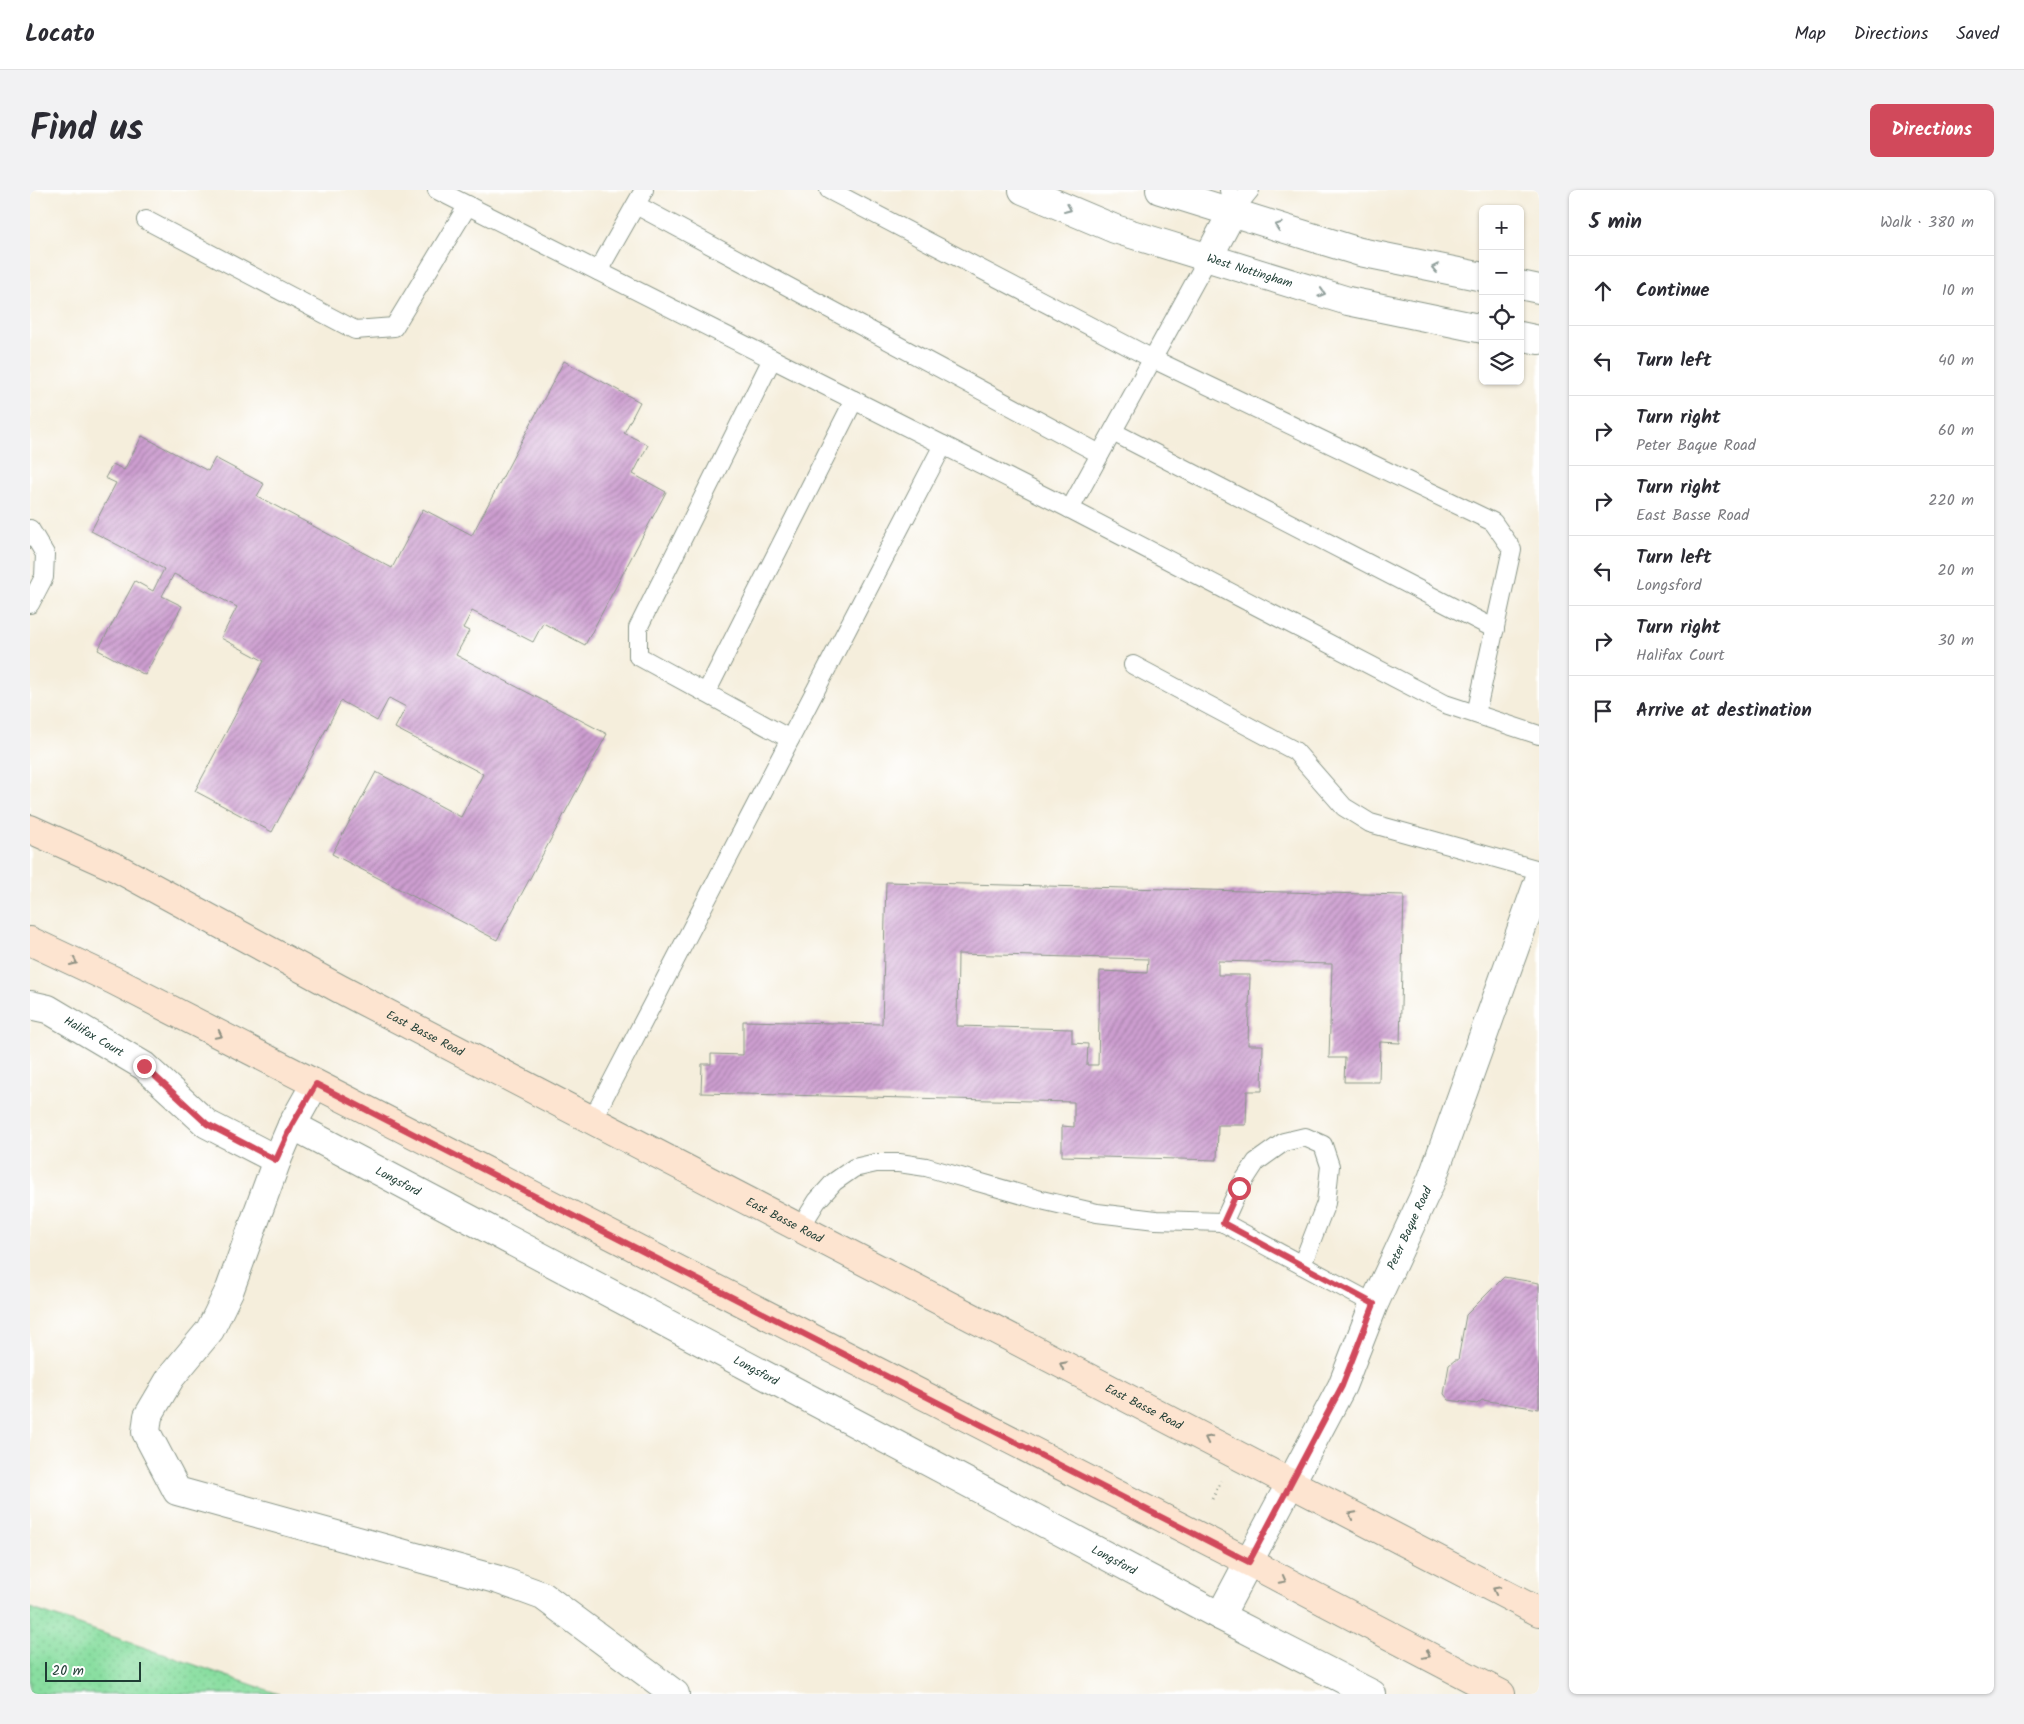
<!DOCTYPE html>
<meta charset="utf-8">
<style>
:root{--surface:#fff;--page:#f2f2f3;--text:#2b2b33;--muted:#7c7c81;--line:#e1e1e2;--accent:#d1495b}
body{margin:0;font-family:Kalam,sans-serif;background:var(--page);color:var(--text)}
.controls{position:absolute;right:15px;top:15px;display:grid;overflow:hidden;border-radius:8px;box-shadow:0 1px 4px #0004}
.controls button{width:45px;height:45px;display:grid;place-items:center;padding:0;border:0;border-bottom:1px solid var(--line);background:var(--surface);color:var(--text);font:25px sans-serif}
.scale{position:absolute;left:15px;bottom:12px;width:96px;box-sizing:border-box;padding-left:5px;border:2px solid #1f3d34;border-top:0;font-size:14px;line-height:18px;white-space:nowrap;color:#1f3d34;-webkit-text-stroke:4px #fff;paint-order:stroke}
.stop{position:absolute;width:15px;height:15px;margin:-11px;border:4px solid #d1495b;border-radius:50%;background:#fff}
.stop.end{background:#d1495b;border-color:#fff;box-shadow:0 1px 5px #0008}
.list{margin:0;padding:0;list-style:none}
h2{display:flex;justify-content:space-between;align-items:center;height:65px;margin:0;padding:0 20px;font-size:21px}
h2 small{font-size:16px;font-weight:400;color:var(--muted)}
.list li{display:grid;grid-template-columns:32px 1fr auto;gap:15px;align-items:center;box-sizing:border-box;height:70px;padding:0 20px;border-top:1px solid var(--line)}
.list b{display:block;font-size:19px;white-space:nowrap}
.list p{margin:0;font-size:16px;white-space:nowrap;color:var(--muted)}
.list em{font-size:16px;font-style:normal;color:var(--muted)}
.icon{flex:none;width:28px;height:28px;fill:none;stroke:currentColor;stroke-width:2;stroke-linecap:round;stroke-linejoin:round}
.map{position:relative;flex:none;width:1509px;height:1504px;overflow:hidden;border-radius:8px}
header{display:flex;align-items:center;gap:30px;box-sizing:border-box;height:70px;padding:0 25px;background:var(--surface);border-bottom:1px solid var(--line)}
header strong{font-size:24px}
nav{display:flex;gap:28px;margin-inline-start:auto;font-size:18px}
.intro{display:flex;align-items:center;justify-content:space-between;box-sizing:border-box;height:120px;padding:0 30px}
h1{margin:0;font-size:35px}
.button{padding:12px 22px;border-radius:8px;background:var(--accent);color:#fff;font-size:18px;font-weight:700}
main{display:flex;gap:30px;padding:0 30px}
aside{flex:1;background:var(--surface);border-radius:8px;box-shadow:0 1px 4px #0004}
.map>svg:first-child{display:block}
.grass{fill:url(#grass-dots);stroke:#548e6a}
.building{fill:url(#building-hatch);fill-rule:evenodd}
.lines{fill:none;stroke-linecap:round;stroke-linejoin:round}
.service-casing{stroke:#8a9688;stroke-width:20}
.minor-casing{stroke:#8a9688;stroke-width:30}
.secondary-casing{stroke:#8a9688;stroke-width:30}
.path{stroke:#8a9688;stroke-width:3;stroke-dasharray:1 4;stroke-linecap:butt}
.service{stroke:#fff;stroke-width:18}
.minor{stroke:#fff;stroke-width:28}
.secondary{stroke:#fde4d0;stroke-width:28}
.oneway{stroke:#8f9e9a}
.oneway2{stroke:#8e9082}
.route{stroke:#d1495b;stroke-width:6}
.labels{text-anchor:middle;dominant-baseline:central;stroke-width:4;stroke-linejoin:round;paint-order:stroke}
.street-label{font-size:12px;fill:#1f3d34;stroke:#fff}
</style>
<header>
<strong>Locato</strong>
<nav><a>Map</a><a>Directions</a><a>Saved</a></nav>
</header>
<div class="intro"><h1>Find us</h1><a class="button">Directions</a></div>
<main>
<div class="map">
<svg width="1509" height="1504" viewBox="0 0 1509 1504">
<defs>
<pattern id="grass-dots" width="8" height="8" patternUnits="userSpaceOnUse" patternTransform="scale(1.25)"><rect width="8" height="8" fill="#89dea0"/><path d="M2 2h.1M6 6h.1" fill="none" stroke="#76bf8a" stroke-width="1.8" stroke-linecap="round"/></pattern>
<pattern id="building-hatch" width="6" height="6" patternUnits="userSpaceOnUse" patternTransform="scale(1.25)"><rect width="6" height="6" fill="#cd9ed0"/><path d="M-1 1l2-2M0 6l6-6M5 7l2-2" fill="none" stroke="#a682aa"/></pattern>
</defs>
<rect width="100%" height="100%" fill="#fff"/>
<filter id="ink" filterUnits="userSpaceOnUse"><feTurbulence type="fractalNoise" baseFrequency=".02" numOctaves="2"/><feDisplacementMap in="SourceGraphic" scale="10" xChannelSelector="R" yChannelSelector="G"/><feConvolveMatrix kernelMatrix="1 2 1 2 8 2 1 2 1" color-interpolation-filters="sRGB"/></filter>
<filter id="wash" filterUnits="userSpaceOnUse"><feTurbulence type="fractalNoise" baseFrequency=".0096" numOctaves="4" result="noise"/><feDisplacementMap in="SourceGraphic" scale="20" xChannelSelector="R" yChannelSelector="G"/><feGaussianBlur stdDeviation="1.12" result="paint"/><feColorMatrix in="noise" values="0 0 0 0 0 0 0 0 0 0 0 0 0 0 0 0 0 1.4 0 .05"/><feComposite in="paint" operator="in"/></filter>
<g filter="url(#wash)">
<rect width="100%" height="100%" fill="#f5eedc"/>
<path class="grass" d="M0,1418L249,1504H0Z"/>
<g id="blocks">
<g class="building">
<path d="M534,171L610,212L594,243L618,255L603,284L636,302L555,455L513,433L503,452L442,421L433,438L439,441L426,465L577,544L467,750L302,664L346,582L431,627L453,584L365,538L376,517L359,508L347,531L311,511L242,642L165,601L234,471L191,448L207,417L144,384L132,406L152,416L115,485L68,460L105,391L123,401L134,379L61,341L86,293L75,288L83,274L94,280L112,246L178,281L185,268L234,294L227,306L362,378L393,319L442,345Z"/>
<path d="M856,692L1374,705L1370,853L1350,852L1349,892H1314L1315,868H1299L1302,774L1188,771V785H1220L1218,855H1233L1232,901H1217L1216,935H1188L1187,970L1032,966V936L1044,937V912L671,903L672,874H681V864L713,865V831L852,834ZM928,764L1118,769L1117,783L1070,781L1068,875H1057L1058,854L1042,853V839L927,836Z"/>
<path d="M1474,1087L1509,1093V1219L1452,1210L1447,1214L1419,1210L1414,1204L1419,1175L1425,1170H1428L1436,1125Z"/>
</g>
</g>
</g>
<g filter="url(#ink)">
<use href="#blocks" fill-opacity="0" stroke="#8a9688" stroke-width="1"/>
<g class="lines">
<g class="service-casing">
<g id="service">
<path d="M407,0L1040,319L1415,514L1509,545"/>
<path d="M799,0L1123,169L1463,332L1482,359L1446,524"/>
<path d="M1199,0L1203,21"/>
<path d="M606,15L1070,264"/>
<path d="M1203,21L1220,0"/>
<path d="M116,30L325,140L364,137L438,15"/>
<path d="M568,81L614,0"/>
<path d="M742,169L608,438V466L760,549"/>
<path d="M1083,242L1465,439"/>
<path d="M1040,319L1178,68"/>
<path d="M0,339L15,364L14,387L0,414"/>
<path d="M1103,475L1265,561L1314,617L1340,633L1509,680"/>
<path d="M676,503L824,210"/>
<path d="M562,930L913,255"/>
<path d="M1193,1033L1209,998L1226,972L1254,952L1275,947L1293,955L1300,976L1296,1013L1272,1075"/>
<path d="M770,1038L787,1011L804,992L824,978L846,973H869L896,977L1007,1009L1067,1023L1126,1030L1192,1032L1344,1114"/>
</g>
</g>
<g class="minor-casing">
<g id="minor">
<path id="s1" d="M993,0L1085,39L1318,111L1453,139"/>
<path d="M1130,0L1330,62L1453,87"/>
<path d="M1178,68L1203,21"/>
<path d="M1490,95L1509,99"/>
<path d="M1490,146L1509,150"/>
<path id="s2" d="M0,815L18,819L114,876L177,934L247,970"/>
<path d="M285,894L262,935L247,970L200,1099L180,1140L141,1187L118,1226L116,1242L147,1301L469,1390L513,1406L645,1504"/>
<path id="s3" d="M262,935L1190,1426L1342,1504"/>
<path id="s4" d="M1190,1426L1312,1196L1344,1114L1402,989L1509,690"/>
</g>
</g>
<g class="secondary-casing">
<g id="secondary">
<path id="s5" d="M0,639L87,678L310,799L1509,1422"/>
<path d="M0,751L83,790L1219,1372L1471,1504"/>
</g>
</g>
<path class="path" d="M1182,1309L1191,1291"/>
<use href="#service" class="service"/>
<use href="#minor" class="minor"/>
<use href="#secondary" class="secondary"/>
</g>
<defs><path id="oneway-chevron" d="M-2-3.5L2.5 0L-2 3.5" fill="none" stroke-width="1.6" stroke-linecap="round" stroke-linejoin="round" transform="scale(1.25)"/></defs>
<g class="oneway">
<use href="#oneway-chevron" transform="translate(1038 19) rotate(23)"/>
<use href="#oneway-chevron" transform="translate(1248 36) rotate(-162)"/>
<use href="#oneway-chevron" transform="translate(1405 78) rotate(-169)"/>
<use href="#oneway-chevron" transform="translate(1292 103) rotate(17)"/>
</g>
<g class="oneway2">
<use href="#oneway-chevron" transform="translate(44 772) rotate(25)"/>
<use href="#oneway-chevron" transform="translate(189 845) rotate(27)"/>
<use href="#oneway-chevron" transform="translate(1033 1175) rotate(-153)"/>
<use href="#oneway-chevron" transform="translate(1178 1249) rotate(-153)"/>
<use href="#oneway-chevron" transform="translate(1322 1325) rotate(-152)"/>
<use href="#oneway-chevron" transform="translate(1253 1390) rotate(28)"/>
<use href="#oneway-chevron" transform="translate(1466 1400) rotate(-152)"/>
<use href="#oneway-chevron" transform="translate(1397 1465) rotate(28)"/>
</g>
</g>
<g class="lines" filter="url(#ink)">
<path class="route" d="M114,876L177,934L246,970L262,935L286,894L1219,1372L1312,1196L1344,1114L1193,1033L1209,998"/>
</g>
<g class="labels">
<g class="street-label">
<text stroke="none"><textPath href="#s1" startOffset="241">West Nottingham</textPath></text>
<text stroke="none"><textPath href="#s5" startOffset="445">East Basse Road</textPath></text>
<text stroke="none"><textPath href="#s2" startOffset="72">Halifax Court</textPath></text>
<text stroke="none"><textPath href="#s3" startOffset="120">Longsford</textPath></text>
<text stroke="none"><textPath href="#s5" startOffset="850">East Basse Road</textPath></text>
<text stroke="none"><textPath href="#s4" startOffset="432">Peter Baque Road</textPath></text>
<text stroke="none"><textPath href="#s3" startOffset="525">Longsford</textPath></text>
<text stroke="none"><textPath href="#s5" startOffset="1255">East Basse Road</textPath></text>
<text stroke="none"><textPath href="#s3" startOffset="930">Longsford</textPath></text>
</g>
</g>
</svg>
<div class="controls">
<button>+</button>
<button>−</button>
<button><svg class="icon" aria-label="locate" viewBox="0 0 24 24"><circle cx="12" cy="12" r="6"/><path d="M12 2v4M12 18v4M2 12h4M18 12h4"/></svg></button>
<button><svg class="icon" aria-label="layers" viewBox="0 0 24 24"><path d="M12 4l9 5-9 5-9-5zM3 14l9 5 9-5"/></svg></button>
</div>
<div class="scale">20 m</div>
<div class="stop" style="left:1209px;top:998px"></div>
<div class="stop end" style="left:114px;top:876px"></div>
</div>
<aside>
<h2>5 min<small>Walk · 380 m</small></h2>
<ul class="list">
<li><svg class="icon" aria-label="ahead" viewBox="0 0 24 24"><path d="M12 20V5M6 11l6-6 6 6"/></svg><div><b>Continue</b></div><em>10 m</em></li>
<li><svg class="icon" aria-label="left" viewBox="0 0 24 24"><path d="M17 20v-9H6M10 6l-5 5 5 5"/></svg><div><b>Turn left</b></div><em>40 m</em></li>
<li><svg class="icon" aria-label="right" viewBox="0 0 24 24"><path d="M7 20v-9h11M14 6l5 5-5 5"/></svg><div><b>Turn right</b><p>Peter Baque Road</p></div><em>60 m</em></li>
<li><svg class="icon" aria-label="right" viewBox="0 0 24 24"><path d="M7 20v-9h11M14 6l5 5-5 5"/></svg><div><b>Turn right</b><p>East Basse Road</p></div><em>220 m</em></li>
<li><svg class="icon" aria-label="left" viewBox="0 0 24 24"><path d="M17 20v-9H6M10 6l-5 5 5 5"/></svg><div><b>Turn left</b><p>Longsford</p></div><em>20 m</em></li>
<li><svg class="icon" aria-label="right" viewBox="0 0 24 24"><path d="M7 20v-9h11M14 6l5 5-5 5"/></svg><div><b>Turn right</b><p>Halifax Court</p></div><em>30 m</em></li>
<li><svg class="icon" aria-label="arrive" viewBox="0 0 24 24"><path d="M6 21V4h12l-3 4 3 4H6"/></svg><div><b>Arrive at destination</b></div></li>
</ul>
</aside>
</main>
